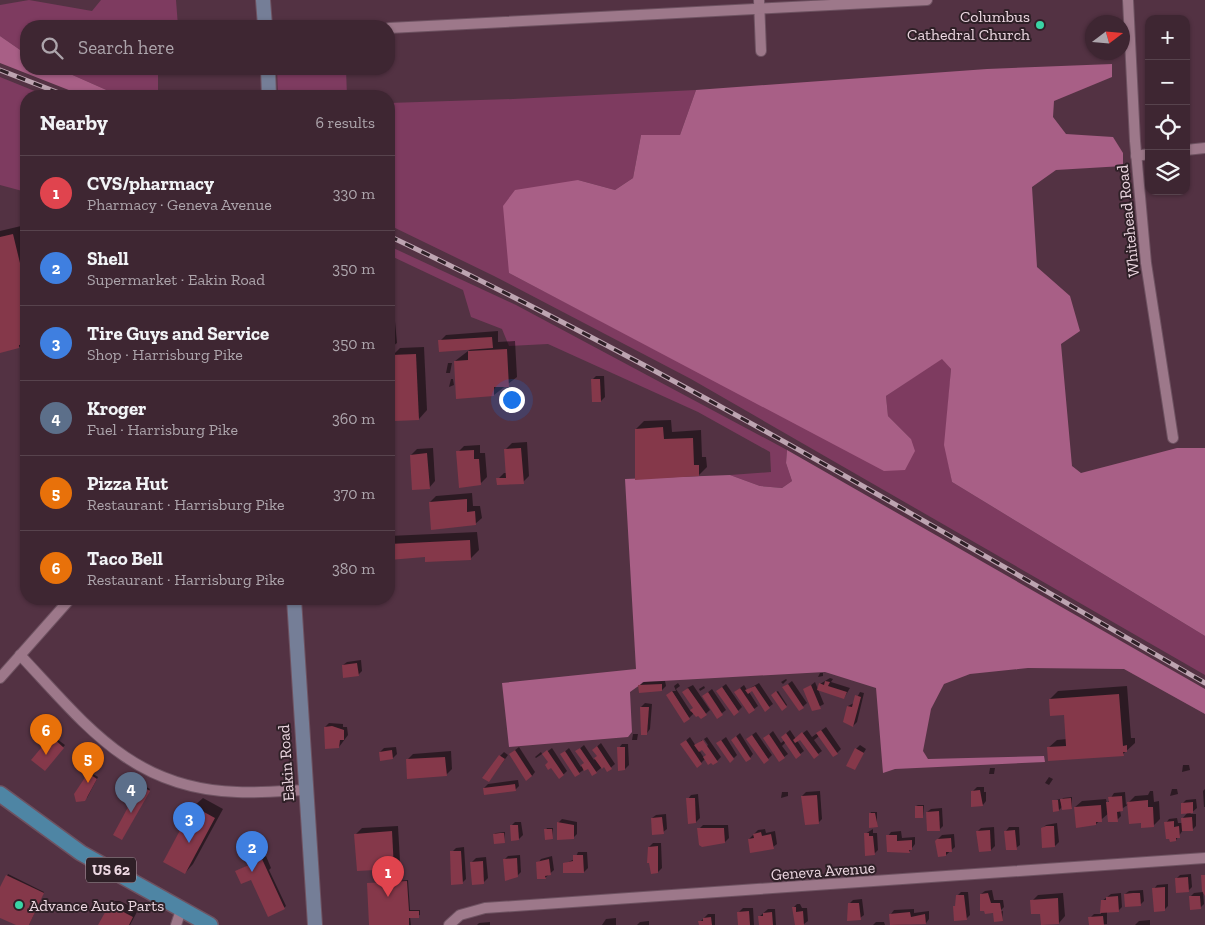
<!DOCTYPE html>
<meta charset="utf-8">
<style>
:root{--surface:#3e2632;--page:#452e3a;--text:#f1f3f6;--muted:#ada5ac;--line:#57434d;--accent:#3ad4a5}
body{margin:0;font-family:"Zilla Slab",serif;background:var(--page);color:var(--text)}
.controls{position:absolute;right:15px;top:15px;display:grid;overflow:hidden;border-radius:10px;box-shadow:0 1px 4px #0004}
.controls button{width:45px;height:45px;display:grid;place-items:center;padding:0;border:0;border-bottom:1px solid var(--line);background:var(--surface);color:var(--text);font:25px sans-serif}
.compass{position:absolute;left:1085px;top:15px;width:45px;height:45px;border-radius:50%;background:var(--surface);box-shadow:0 1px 4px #0004;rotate:74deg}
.you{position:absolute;left:511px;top:399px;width:18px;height:18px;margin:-12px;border:4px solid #fff;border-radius:50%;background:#1a73e8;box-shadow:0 0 0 8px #1a73e833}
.badge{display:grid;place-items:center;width:32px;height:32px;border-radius:50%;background:var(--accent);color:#fff;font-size:16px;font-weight:700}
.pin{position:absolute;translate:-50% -41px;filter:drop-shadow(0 1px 2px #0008)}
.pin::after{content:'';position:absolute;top:26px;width:18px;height:15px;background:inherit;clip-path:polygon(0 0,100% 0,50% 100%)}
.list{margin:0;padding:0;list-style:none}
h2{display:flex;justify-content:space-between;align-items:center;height:65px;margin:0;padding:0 20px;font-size:21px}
h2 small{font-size:16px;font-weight:400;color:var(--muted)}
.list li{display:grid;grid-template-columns:32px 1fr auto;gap:15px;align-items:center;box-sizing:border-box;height:75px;padding:0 20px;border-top:1px solid var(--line)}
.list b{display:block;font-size:19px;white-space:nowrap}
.list p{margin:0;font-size:16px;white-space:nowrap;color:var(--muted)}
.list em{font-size:16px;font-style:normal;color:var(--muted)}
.icon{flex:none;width:28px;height:28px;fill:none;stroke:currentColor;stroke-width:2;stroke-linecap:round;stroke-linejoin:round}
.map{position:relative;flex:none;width:1205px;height:925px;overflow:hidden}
.search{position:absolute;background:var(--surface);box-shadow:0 1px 4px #0004;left:20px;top:20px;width:375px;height:55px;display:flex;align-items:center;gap:12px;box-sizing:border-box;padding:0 18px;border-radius:20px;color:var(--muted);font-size:19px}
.panel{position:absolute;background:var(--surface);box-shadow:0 1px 4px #0004;left:20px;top:90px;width:375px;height:515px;border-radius:20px}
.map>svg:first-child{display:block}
.green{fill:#7e3b60}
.forest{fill:#a85f86}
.shadow{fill:#0007;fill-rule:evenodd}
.building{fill:#85384a}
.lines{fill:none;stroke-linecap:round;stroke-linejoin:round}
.street-casing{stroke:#6e5261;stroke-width:12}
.secondary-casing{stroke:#6e5261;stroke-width:16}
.primary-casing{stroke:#6e5261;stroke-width:18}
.street{stroke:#9d788a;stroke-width:10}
.secondary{stroke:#757e97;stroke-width:14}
.primary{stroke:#4e85a4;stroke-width:15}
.rail-casing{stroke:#bda4b1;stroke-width:5}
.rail{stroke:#2f2027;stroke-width:3;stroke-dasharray:9;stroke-linecap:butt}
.poi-dot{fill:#3ad4a5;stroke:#2f2027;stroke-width:2}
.labels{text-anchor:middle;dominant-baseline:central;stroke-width:4;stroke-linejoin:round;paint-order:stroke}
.shield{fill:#2f2027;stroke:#b4a1aa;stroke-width:1}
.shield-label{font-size:15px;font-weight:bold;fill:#edd8e2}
.poi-label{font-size:16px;fill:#edd8e2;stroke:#2f2027;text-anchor:end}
.street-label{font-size:16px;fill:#edd8e2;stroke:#2f2027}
</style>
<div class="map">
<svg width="1205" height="925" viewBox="0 0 1205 925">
<rect width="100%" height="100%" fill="#533243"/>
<g class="green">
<path d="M29,0L92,11L101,0H176L178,26H26V54L0,36V5Z"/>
<path d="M59,69H158V96H120Z"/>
<path d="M277,69H346L347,96H278Z"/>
<path d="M0,77L47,96H26V192L0,185Z"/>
<path d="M696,90L680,135H641L633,178L615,190L578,180L509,273L702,374L911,439L888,416L886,396L942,358L951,369L945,445L952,482L1205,636V675L691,379L494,276L389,225V103L513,99Z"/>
<path d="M389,246L516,305L787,450L786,463L792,481L782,488L760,486L730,475L771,472L770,452L698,412L548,344L509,346L502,329L471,317L463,290L389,255Z"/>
</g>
<g class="forest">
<path d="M0,36L26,54V69H59L120,96H84L0,63Z"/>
<path d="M1112,64V77L1054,101L1053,117L1066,134L1113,137L1123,153V166L1056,170L1032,187L1037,267L1070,296L1080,331L1061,344L1072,466L1081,473L1177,448H1205V636L952,482L944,445L951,369L942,359L886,396L888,416L911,439L915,451L905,470L884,471L509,273L503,206L515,190L578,180L615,190L633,178L641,135H680L696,90L987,69Z"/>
<path d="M787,450L1205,689V714L1124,669L1028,668L970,674L944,684L931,709L923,751L928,759L1044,756L1045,762L895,769L883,773L876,688L825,672L644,682L630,692L632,732L628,737L509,747L502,683L636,669L625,479L730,475L760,486L782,488L792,481L786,463Z"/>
</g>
<g class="shadow">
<path d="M21,226L26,249V343L19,347L0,351V231Z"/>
<path d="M395,321L397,343L389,349V322Z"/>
<path d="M498,331V342L515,341L517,377L494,395L455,361L472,348L440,341L446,335Z"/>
<path d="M424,347L427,410L419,419L392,356L400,348Z"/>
<path d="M448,363H452L450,373H446Z"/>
<path d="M596,376H604L605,397L601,401L592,380Z"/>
<path d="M451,379H453L454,385L449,387Z"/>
<path d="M671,420L672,432L701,430L702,457H706L707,467L699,475L636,429L644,421Z"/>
<path d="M527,442L529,476L523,482L498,479L504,473H507L506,449L512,443Z"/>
<path d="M480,445V453H485L487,477L481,483L458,452L464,446Z"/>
<path d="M433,448L435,481L429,488L411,455L417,449Z"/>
<path d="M472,493L473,506H480L482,518L475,524L430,502L436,496Z"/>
<path d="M477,532L479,550L470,559L426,556L389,558V536Z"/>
<path d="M361,660L362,671L358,675L343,665L347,662Z"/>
<path d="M820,673H823V676L818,677Z"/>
<path d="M830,678L833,679L831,682L850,688L844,698L820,684Z"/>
<path d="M786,679L787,680L783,684L781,682Z"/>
<path d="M665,681L666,686L662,690L639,686L643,682Z"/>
<path d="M792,681L807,703L799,710L784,687Z"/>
<path d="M815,682L824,704L813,710L805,690Z"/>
<path d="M678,683L680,686L676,689L691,712L694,708L687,688L693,685L710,710L701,718L694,713L689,718L672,691H676L674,686Z"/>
<path d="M759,683L773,704L769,707L752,689L749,692L758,706L754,709L735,692L744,685L747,690Z"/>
<path d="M726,684L742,707L738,711L722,687Z"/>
<path d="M704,686L705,688L700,691L699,689Z"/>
<path d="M1127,686L1131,738H1135V743L1123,754L1048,748L1057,740L1067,739L1065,713L1050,699L1058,691Z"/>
<path d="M712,689L726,710L717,717L707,693Z"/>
<path d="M778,691L787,705L786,706L774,693Z"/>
<path d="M860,692L864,693L857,722L853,726L848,706L854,703Z"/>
<path d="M645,703L652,704L650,729L647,733L641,707Z"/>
<path d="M329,723L343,724V727H347L348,735L339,747L325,727Z"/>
<path d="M826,727L841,749L837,753L819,736L814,740L822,751L818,754L799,736L807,730L812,737Z"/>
<path d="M790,730L804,751L800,754L786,742L782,746L788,754L784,757L765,738L773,731L781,743L785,740L782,737Z"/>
<path d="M756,732L772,755L768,759L752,735Z"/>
<path d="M740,733L753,754L750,758L732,740Z"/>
<path d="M633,734H638L637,740H632Z"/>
<path d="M53,736L65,745L45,769L33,759Z"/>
<path d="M690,737L696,746L702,740L706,747L708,745L704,739L707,737L721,757L714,764L705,759L701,763L682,744ZM702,748L707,755L704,758L699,750Z"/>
<path d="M726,737L737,755L734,758L718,743Z"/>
<path d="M601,743L615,764L608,770L605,765L596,772L588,767L579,773L562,754L569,748L581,767L585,763L577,751L584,745L594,760L598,756L593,750Z"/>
<path d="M622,744H628L629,765L625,769L619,748Z"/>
<path d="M860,745L866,749L854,769L856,749Z"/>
<path d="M396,747L397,754L393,758L380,752L384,748Z"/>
<path d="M519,747L535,772L532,776L510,754Z"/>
<path d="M552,748L567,771L563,775L544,754Z"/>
<path d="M451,751L452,769L446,775L407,760L413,754Z"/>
<path d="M504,752L508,755L492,777L500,756Z"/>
<path d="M541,752L542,754L536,758L535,757Z"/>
<path d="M1183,765H1189L1190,770L1182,772Z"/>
<path d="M990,768H995L994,774H989Z"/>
<path d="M90,772L98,777L87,798L88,774Z"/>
<path d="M1049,777L1053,779L1049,785L1045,783Z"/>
<path d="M518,780L519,786L515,790L484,788L488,784Z"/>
<path d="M143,785L150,789L123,837L141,786Z"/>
<path d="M977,787H984V792H986V801L983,805L973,791Z"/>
<path d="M1172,789H1177L1178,794L1170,796Z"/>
<path d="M1205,789V807H1204L1203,791Z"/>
<path d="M820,791L822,819L818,823L802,796L806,792Z"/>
<path d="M1150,791H1153L1154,802L1159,801L1160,819L1154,825L1142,822L1129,804L1120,810L1121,816L1117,820L1109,813L1096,824L1075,807L1082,801L1106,799L1107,804L1114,793L1125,792L1126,805L1135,796L1148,795Z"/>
<path d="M782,792H788V796L781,798Z"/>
<path d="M698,794L700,818L696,822L688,799L691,795Z"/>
<path d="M1072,797V808L1062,807L1059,810L1053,801L1060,799V802L1063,798Z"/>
<path d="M203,798L223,809L193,864L185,873L164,861L194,806Z"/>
<path d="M1196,799L1197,808L1190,814H1196V826L1193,829L1183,830L1176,840L1166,823L1169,819L1177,818L1178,823H1183L1182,819L1188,812L1182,804L1186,800Z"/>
<path d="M918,805H924L923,817L916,806Z"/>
<path d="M942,808L943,826L939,830L927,812L931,809Z"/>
<path d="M871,812H877V826L870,814Z"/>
<path d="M666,814L667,829L663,832L652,818L656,815Z"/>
<path d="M562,819L577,822V834L573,838L558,823Z"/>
<path d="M515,822H521L523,835L519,839L511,826Z"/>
<path d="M1057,823L1059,842L1055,846L1042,829L1046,825Z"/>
<path d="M703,825H728L729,838L725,842L699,829Z"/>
<path d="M398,826L400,862L394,868L356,834L362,828Z"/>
<path d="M994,827L995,846L991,850L977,832L981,828Z"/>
<path d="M1009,827H1019L1020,845L1016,848L1006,831Z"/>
<path d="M547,828H553L552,838L546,830Z"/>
<path d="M765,829L766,833L775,831L777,844L773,847L749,839L758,830Z"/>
<path d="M873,829V833H877L878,850L874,854L865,834Z"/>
<path d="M901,831L902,838L915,837V844L909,852L888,836L891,832Z"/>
<path d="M505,832L504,842L494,834L496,833Z"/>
<path d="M954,834L955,847L946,855L936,841L942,835Z"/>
<path d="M653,843H661L662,868L658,872L649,847Z"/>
<path d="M464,847L466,879L462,883L452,852L456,848Z"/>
<path d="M578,852H587L588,868L584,872H564V864L575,859Z"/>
<path d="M520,855L521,872L517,876L504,860L508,856Z"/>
<path d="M266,856L271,868L269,870L286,906L284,908L252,878L237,871Z"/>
<path d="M552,856L554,870L545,878L538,863L541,859Z"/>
<path d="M486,857L488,878L484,882L472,862L476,858Z"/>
<path d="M8,874L44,892L29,925H18L0,916V890Z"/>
<path d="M1191,874L1192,887L1188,891L1176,879L1180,875Z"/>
<path d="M408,880L410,910H420V915L410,917L411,925H371L368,884Z"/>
<path d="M1168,884V906L1164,910L1154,889L1157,885Z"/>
<path d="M992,890L994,900H1003L1004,907L999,912L1003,911L1002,920L997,911L985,910L981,894L985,891Z"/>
<path d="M1143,890L1144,901L1140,905L1125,894L1129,891Z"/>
<path d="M961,892H968L970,915L966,919L957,904V896Z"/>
<path d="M1203,892L1204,904L1200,908L1190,897L1194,893Z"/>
<path d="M1063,893L1065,916L1059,923L1032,901L1038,895Z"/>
<path d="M1121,893L1122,907L1118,911H1107V924L1090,925V918L1094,914H1101L1102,901L1111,894Z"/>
<path d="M862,899L864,915L860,918L849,904L853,900Z"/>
<path d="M115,901H120L138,910L130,925H100L109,908Z"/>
<path d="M797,904H800L802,908H807L808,921L804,924L796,925L793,908Z"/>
<path d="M743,908H753L754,925H740L739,912Z"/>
<path d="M768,909H775L776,925H760L759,917Z"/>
<path d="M914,909V913L929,911V919L926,923L891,925V914L894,910Z"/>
<path d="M708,914H715V925H700V922Z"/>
<path d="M616,918V925H602L606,919Z"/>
<path d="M1150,920V925H1135L1139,921Z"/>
<path d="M649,921V925H637L640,922Z"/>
<path d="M490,922V925H477L479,923Z"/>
<path d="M876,922H884L885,925H873Z"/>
</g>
<g class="building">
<path d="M13,234L26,288V344L19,345V348L0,353V237Z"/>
<path d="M492,337L493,348L439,352L438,340Z"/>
<path d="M507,349L509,387H494V396L456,399L454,361L468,360V351Z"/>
<path d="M416,354L419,420L394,421L391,355Z"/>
<path d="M591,379H600L601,402H592Z"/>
<path d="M663,427L664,439L693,438L694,465H699V476L635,480V429Z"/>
<path d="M521,448L524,484L497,485L496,478H506L504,449Z"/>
<path d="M474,450V459H479L481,485L459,488L456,451Z"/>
<path d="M427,453L430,489L412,490L410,455Z"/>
<path d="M467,499V512L475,511L476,525L431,530L429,502Z"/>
<path d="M470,540L471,560L425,562V557L389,560V544Z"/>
<path d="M357,663L359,676L343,678L342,665Z"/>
<path d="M825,681L830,682L828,686L847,692L844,699L817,690L819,683L824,685Z"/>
<path d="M662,684V691L639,693L638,685Z"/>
<path d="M788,684L804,708L799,711L782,687Z"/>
<path d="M811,685L821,709L812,711L803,689Z"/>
<path d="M755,686L770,708L765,712L752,691L748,694L745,690Z"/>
<path d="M722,687L739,712L734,716L716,691Z"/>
<path d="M688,688L707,715L701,719L698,716L696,717L690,710L693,708L682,692Z"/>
<path d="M740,688L755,710L749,714L734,692Z"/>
<path d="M672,691L690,719L684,723L666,695Z"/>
<path d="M776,691L787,707L782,711L771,695Z"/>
<path d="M708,692L723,715L717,719L702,696Z"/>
<path d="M1119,694L1123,746L1127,745V752H1123L1124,756L1048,761L1047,747L1066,746L1064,715L1050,716L1049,699Z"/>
<path d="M855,695L861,697L853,727L843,722L847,706L852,707Z"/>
<path d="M640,707H649L647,735H641Z"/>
<path d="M332,726L344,730V740H340L339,748L325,749L324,727Z"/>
<path d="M821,730L838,754L833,757L816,733Z"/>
<path d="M802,732L819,755L814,759L800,740L795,743L793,740Z"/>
<path d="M786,733L801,755L796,759L781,737Z"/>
<path d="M769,734L785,758L779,762L763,738Z"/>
<path d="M752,735L769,760L764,764L746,739Z"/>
<path d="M51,736L64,748L45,771L31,760Z"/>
<path d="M736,736L751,759L746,762L731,740Z"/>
<path d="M686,740L702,764L697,768L680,744Z"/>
<path d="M703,740L718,762L713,765L711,763L708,765L703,757L706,755L702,750L699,752L694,745Z"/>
<path d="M721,740L734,759L730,763L716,743Z"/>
<path d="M597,746L612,769L607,772L604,767L602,769L594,758L597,756L592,750Z"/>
<path d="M617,747H625V770L618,771Z"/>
<path d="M580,748L597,773L592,776L588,769L584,771L581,765L584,763L575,751Z"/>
<path d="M855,748L864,753L855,770L846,766Z"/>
<path d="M392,750L393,759L380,761L379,752Z"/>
<path d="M515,750L532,776L526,781L509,754Z"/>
<path d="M547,750L564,775L559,779L551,768L548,770L545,765L548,762L542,754Z"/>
<path d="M565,751L580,774L575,777L560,754Z"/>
<path d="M499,755L505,759L489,782L482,778Z"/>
<path d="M445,757L447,776L407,779L406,759Z"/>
<path d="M88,773L97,779L85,801L76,802L74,794Z"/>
<path d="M515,784L516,791L484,795L483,788Z"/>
<path d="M140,785L150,791L122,840L113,835Z"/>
<path d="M980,790L983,806L971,807V791Z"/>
<path d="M817,795L819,824L805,825L801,796Z"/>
<path d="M1122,796L1123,811L1117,812L1118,822H1108L1106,802H1109L1108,797Z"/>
<path d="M686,798H695L696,823L688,824Z"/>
<path d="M1071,798L1072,809L1062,810L1060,799Z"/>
<path d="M1052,800H1058L1059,811L1053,812Z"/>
<path d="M1148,800V807H1153L1154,827L1141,828V823L1129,824L1127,802Z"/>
<path d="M1193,802V813L1181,814V803Z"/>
<path d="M1101,805L1102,822H1096V825L1076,828L1074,807Z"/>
<path d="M193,806L215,818L185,874L163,862Z"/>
<rect x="915" y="806" width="8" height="12"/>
<path d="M939,811L940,831H927L926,812Z"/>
<path d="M869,813H875L878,827L869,828Z"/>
<path d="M662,817L664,834L652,835L651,818Z"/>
<path d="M1192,817L1193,831H1182L1181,818Z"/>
<path d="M1174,821V827L1179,826L1180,838H1176V841L1170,842L1169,839H1166L1164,822Z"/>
<path d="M557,822L574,825V839L557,840Z"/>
<path d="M510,825H518L519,840L511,841Z"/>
<path d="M1046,826H1054L1055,847L1042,848L1041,828Z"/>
<path d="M697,828H724L725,843L702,847L699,845Z"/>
<path d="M544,829H552L553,839L545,840Z"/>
<path d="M990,830L991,851L979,852L976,831Z"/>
<path d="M1015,830L1017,850H1006L1004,831Z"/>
<path d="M392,831L394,869L357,871L354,834Z"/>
<path d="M761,832L762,836L771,834L774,849L750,853L748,839L754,838L753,834Z"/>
<path d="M500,833H504L505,843L494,844L493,834Z"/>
<path d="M864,833H869V836H873L875,855L865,856Z"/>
<path d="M886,835H897V841L912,840V850H909L910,853L887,852Z"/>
<path d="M951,838L952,852H946V856L938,857L935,841L937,839Z"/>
<path d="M658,846V873L651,874L649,863H647L648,847Z"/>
<path d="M450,851H461L463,884L451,885Z"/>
<path d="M573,855H583L584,873H563V863L573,861Z"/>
<path d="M517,858L518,877L505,881L503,859Z"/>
<path d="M262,859L285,909L268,917L251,880L241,884L235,871Z"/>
<path d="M549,859L551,875L545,876L546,879H537L536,862Z"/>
<path d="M483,861L484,884L472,885L470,862Z"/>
<path d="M6,875L44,893L29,925H16L0,918V887Z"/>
<path d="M1201,875H1205V896L1202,891Z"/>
<path d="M1188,877L1189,892L1176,893L1175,878Z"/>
<path d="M407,881L409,911H419V918H409V925H369L367,883Z"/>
<path d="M1165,887V911L1154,912L1152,888Z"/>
<path d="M988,893L991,903H1000L1003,921L994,922L993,913L985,914L984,911H980V894Z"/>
<path d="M1133,893H1140L1141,906L1125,907L1124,894Z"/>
<path d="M956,895H964L967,920L954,921L953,906H955Z"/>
<path d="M1118,896L1119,912L1100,913L1101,900H1106V897Z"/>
<path d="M1189,896H1200L1201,909L1190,910Z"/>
<path d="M1058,898L1059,924L1041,925L1040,914H1031L1030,900Z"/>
<path d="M848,903H859L861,920L847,921Z"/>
<path d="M112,906L133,917L129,925H98L108,907L111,908Z"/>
<path d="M792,907H796V912L803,911L804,925H795Z"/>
<path d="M749,911L750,925H738L737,912Z"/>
<path d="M772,912L773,925H759L758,916H763V913Z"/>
<path d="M910,912L911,917L925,914L926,924L890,925L889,914Z"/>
<path d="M1103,916L1104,925H1089L1088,917Z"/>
<path d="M711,917L712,925H699L698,921H703V918Z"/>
</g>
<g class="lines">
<g class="street-casing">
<g id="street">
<path d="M759,0L761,51"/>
<path d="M1128,0L1135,141L1146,263L1173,438"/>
<path d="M389,28L927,0"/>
<path d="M1186,150L1205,148"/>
<path d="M1136,156L1149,154"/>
<path d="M20,655C86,725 132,789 237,792C260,793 283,791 305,790"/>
<path d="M0,678L70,599"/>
<path d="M176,925L181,910"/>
<path d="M449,925L460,915L485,908L1205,858"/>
</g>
</g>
<g class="secondary-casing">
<g id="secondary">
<path d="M263,0L265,26"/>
<path d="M268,69L269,96"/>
<path d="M294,599L315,925"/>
</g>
</g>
<g class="primary-casing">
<path id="primary" d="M0,794L81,853L210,925"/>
</g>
<use href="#street" class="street"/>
<use href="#secondary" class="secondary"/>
<use href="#primary" class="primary"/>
<g class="rail-casing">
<g id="rail">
<path d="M0,70L67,96"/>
<path d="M389,236C669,369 936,528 1205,683"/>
</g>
</g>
<use href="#rail" class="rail"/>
</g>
<g class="poi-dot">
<circle cx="1040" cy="25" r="5"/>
<circle cx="19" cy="905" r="5"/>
</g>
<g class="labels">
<rect class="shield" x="86" y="857.5" width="50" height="25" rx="4"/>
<g class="shield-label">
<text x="111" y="870">US 62</text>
</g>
<g class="poi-label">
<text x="1030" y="16">Columbus<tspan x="1030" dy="18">Cathedral Church</tspan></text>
<text x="29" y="905" text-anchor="start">Advance Auto Parts</text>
</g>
<g class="street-label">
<text transform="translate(1128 221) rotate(-96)">Whitehead Road</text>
<text transform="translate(286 763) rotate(-94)">Eakin Road</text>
<text transform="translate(823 871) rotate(-4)">Geneva Avenue</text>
</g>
</g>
</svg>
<div class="controls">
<button>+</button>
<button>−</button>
<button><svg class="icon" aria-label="locate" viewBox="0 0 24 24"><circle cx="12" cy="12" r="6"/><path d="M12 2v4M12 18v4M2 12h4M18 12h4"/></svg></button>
<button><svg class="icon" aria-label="layers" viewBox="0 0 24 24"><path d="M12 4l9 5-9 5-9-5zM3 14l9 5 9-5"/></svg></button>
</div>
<svg class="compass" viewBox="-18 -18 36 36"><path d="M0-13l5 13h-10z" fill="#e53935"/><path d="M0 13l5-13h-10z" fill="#ada5ac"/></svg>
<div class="you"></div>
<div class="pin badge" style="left:388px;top:897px;background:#e0444e">1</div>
<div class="pin badge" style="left:252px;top:872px;background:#3f7fe0">2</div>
<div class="pin badge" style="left:189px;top:843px;background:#3f7fe0">3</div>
<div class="pin badge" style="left:131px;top:813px;background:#5c6f8a">4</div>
<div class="pin badge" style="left:88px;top:783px;background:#e8710a">5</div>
<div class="pin badge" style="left:46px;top:755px;background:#e8710a">6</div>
<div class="search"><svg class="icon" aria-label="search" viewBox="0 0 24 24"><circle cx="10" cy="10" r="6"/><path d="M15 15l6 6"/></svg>Search here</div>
<section class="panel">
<h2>Nearby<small>6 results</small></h2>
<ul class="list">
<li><span class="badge" style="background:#e0444e">1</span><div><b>CVS/pharmacy</b><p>Pharmacy · Geneva Avenue</p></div><em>330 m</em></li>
<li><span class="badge" style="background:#3f7fe0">2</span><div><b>Shell</b><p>Supermarket · Eakin Road</p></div><em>350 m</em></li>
<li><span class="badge" style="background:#3f7fe0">3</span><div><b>Tire Guys and Service</b><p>Shop · Harrisburg Pike</p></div><em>350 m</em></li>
<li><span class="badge" style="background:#5c6f8a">4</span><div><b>Kroger</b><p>Fuel · Harrisburg Pike</p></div><em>360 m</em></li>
<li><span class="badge" style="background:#e8710a">5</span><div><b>Pizza Hut</b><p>Restaurant · Harrisburg Pike</p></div><em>370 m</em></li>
<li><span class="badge" style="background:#e8710a">6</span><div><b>Taco Bell</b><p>Restaurant · Harrisburg Pike</p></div><em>380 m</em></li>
</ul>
</section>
</div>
